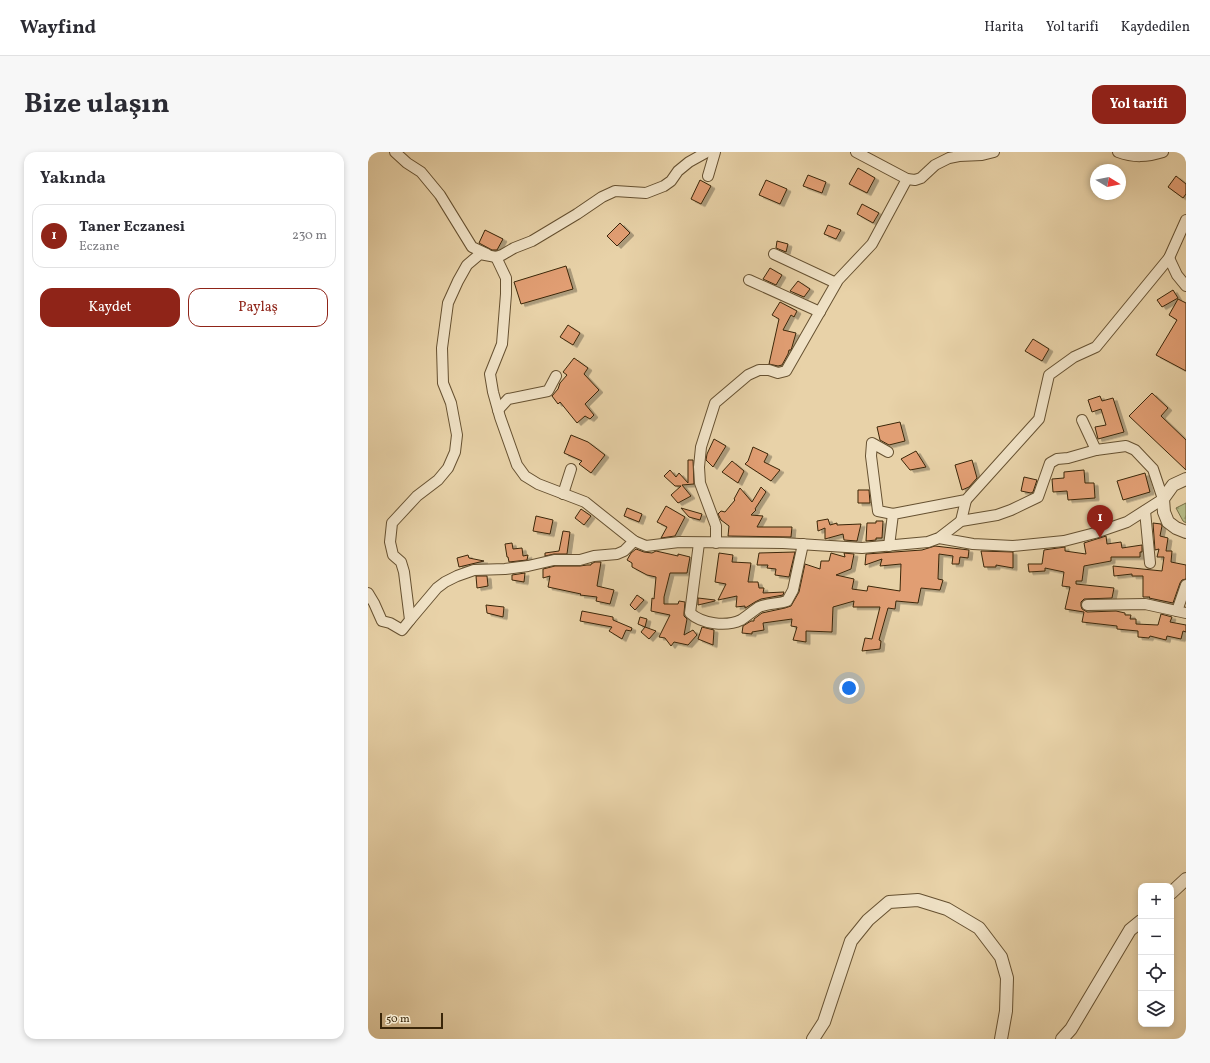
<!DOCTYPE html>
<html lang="tr">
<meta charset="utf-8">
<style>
:root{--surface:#fff;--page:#f7f7f7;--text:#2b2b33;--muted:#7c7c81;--line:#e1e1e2;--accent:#8f2418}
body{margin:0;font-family:Vollkorn,serif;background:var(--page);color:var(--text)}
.controls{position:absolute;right:12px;bottom:12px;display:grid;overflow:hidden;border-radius:8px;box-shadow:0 2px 6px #0003}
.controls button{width:36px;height:36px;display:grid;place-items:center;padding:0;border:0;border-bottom:1px solid var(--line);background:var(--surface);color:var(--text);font:20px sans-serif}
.compass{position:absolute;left:722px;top:12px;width:36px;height:36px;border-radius:50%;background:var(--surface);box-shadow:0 2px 6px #0003;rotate:100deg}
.scale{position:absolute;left:12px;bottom:10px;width:63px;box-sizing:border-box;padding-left:4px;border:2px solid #3a2609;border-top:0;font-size:11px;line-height:14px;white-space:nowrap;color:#3a2609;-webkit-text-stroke:3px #f0e2c6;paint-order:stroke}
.you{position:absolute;left:481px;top:536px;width:14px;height:14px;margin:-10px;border:3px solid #fff;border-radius:50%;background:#1a73e8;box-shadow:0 0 0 6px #1a73e833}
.badge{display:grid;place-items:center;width:26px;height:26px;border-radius:50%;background:var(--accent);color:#fff;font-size:13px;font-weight:700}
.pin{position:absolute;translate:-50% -33px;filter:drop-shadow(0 1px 2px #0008)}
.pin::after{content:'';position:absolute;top:21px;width:14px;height:12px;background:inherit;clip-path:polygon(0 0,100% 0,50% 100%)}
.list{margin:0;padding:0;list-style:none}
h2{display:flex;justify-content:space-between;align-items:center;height:52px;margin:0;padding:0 16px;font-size:17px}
h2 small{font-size:13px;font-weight:400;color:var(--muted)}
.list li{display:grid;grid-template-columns:26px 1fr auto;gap:12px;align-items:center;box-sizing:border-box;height:64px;margin:0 8px 8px;padding:0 8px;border:1px solid var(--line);border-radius:12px}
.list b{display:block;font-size:15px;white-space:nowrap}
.list p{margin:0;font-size:13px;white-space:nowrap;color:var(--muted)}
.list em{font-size:13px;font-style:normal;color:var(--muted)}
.actions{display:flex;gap:8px;padding:12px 16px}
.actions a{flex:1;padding:9px 0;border:1px solid var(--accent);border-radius:12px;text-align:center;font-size:14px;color:var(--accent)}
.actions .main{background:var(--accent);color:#fff}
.icon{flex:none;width:22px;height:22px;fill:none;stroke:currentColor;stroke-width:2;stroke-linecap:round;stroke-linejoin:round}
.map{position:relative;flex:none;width:818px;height:887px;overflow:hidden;border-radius:12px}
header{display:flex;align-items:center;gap:24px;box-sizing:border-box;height:56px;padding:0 20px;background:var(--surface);border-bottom:1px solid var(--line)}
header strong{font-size:19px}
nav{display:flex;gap:22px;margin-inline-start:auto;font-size:14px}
.intro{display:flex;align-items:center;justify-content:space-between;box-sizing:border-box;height:96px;padding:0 24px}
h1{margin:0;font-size:28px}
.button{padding:10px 18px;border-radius:12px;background:var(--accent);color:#fff;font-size:14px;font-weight:700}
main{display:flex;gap:24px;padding:0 24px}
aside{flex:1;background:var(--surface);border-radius:12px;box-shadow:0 2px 6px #0003}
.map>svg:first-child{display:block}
.forest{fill:url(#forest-firs);stroke:#787148}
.building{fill:#e19e73;stroke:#3a2609;filter:url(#shadow)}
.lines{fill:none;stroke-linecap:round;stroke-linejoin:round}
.minor-casing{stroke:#665131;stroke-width:12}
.tertiary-casing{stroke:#665131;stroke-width:14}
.minor{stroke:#f0e2c6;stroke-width:10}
.tertiary{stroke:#f0e2c6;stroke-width:12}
</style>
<header>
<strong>Wayfind</strong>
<nav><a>Harita</a><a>Yol tarifi</a><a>Kaydedilen</a></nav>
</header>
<div class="intro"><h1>Bize ulaşın</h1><a class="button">Yol tarifi</a></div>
<main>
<aside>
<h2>Yakında<small></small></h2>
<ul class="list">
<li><span class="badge">1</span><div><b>Taner Eczanesi</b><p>Eczane</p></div><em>230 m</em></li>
</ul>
<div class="actions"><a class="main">Kaydet</a><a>Paylaş</a></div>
</aside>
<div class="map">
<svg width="818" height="887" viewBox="0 0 818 887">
<defs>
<pattern id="forest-firs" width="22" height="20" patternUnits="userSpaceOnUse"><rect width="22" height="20" fill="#b5bc88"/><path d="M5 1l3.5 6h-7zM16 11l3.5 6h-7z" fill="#9ca174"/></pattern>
<filter id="shadow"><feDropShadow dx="4" dy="2.5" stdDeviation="0" flood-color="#0004"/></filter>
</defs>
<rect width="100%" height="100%" fill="#e8d2a8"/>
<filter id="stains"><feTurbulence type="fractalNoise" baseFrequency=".005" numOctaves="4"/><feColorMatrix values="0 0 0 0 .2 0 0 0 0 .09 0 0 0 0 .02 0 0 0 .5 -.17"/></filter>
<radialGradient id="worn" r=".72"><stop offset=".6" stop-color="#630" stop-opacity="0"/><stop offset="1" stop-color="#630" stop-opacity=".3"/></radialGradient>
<path class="forest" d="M818,351V371L815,369L808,356Z"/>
<g class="building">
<path d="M490,16L507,26L499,41L481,32Z"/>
<path d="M440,23L458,30L454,41L435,34Z"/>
<path d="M808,24L818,32V42L815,46L800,35Z"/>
<path d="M332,28L343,34L333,52L323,47Z"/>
<path d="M398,28L419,37L412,52L391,43Z"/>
<path d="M494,52L511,61L505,71L489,62Z"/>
<path d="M252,71L262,81L249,94L239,84Z"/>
<path d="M460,73L473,78L468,87L456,82Z"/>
<path d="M117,78L135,87L129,98H124L111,91Z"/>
<path d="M409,89L420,92L418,100L408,96Z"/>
<path d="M198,114L205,137L153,152L146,130Z"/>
<path d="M402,116L414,123L408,133L395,127Z"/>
<path d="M430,129L442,137L436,145L422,139Z"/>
<path d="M805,138L810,146L794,155L789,148Z"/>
<path d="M810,147L818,151V219L788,203L809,168L801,163Z"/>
<path d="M412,150L429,159L426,165L423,163L415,178L428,181L424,195L423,198H421L420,202L414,213L410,214L401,212L411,167L404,163Z"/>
<path d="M200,173L212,181L205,193L192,185Z"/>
<path d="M665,187L681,197L674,209L657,199Z"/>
<path d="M206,206L220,216L216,222L231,238L217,252L226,263L222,267L217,264L209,271L192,250L190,252L184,244L190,237L192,231L199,223L195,220Z"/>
<path d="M784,241L800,256L793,264L818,288V318L761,264Z"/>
<path d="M732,244L734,249L745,246L756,280L730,287L727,275L738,273L733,257L724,260L720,248Z"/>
<path d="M532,270L537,289L521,293L512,288L509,275Z"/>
<path d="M203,283L220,290L237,303L223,321L211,312L214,309L196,301Z"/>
<path d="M346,287L358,294L345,315L338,308L339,302Z"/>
<path d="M385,295L400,302L396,310L412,318L403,329L377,312L380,309Z"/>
<path d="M548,299L558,315L542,318L533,307Z"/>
<path d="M320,308H325L326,332L314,333L323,344L310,351L303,343L313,334H307L296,324L302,318L308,325L311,321L320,331Z"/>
<path d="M604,308L609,326L601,335L594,338L587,313Z"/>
<path d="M364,309L376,319L370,331L354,320Z"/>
<path d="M716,318L717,331H726L727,346L700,348L699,339L685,340L684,327L696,326V320Z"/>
<path d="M777,321L782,340L755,348L749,329Z"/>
<path d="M656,325L669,328L665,340L663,341L653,339Z"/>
<path d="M393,335L398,340L387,357L388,358L383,363L395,364L389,375H424L423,385L360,384L361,374L353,368L350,362L353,359L357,360L367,348L366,347L372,336L384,350Z"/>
<path d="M490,338H501L502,351H490Z"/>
<path d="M298,354L317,365L307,384L293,386L299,375L289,370Z"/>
<path d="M259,356L274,362L271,370L256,364Z"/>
<path d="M313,356L334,362L332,368L321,365Z"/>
<path d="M213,357L223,364L216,373L207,366Z"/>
<path d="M168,364L185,368L182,382L165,379Z"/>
<path d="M460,367L462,373L469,371V373L493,372L489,389L476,388L475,382L457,387V376L450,379L449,369Z"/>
<path d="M508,369H515L514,386H508V388L498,389L499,371H508Z"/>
<path d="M785,371L793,372L794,374L792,384L800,386L798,399H804L803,410L818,413V427L814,428L812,431L805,451L781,446L782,445H775V424H764V422L746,424L745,414L794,419L796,405H789L791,397L787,398Z"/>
<path d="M195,379L202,380L199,402H186L177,404V401L191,399Z"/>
<path d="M738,384L739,392L753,390L754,396L774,393V400H772V405H743V409L716,414L714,429H708V432L746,436L744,446L716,447L713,450V454L714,457L719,460L748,459L757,461V463H763L762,467H768V472L790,473L793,462L804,465L802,470L818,473V480L815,479L813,487L799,484L798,488L782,484L781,486L770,485V479L749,477V474L714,470L716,460L697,457L702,435L694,434L696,420L677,416V419L661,420L660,412H674L676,398L697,395V399L718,402L716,391Z"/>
<path d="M144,391L145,397L154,396L155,404L160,403L159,408L141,410L140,405H139L137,392Z"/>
<path d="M567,394L601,398L600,406L592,405L591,412H584L585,404L571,402L570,427L575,428L572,438L553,436L550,451L528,449L527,457L520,456L511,488L513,489L512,497L494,499L497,486L504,487L512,455H485L486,449L465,455L464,480L438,479V490L425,488L429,475L423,474L424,467L395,471L396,478L384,480V482L374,481L375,474L383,469H386V467L394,461L417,456L423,454L431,440L437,412L452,417L453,409H461L463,401L477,405L476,401L486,402L483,417L468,423L486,427L484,437L499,439L500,434L532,439L533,412L512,414L514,407L497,413L498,402L554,398Z"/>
<path d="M268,397L276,400L284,401L288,399L310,404V402L322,405L319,421H302L296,445V452H310L311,449L317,450L316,461V464L319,467L316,483L325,478L329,483L320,493L306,490L303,494L297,486L291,485L302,463L283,459L284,446L286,447L288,425L279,423L264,415V411L259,408L263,401Z"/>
<path d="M613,399L645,400V416L628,413V415H616Z"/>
<path d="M427,400L421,425L407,423L408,417L399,416L400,413H389L391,401Z"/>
<path d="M351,401L365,403L364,410L383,411L380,430H390L391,436H396L395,441L416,440L415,443L393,447L387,450L379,455L377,456V454L368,455L369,444L350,448L358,432L347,430Z"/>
<path d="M100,403L101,406L116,409L91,415L89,406Z"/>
<path d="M227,410H233L229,434L246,438L242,452L228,449L229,445L212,443L213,442L180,435L182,424L175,426V417L187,414H212L219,413H223V412Z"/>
<path d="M157,421L156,430L144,428V423Z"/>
<path d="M108,424H119L120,434L109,436Z"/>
<path d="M269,443L276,448L267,458L262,453Z"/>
<path d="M330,446L347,448V449L330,453Z"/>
<path d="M118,453L136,455L135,465L119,461Z"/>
<path d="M214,459L245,465V468L264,476L263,479L258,478L254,487L241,479L244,475L212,469Z"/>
<path d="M272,465L279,467L277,475L270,472Z"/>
<path d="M277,475L288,479L281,487L273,480Z"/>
<path d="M334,475L346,478L345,493L330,487Z"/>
</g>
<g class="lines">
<g class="minor-casing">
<g id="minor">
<path d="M27,0L39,11L53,20L72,43L104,95L119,102"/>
<path d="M488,0L539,27L547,28L553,26L567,13L581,6L591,4L614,3L626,0"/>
<path d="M750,0C766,6 779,5 795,0"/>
<path d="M340,24L347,0"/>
<path d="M406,102L468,131"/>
<path d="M128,105L138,126V142L134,192L122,222L125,240L132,265L149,313L157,324L170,332L217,350L266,389L278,394L311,390L415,391L494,396L560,390L571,386L593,369L629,363L643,358L670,345L682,311L689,307L700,306L728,298L758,294L767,298L785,317L795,347L759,370L727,381L696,389L645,394L605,392L571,386"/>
<path d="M801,106L809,123L818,134"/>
<path d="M381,128L452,160"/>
<path d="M130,258L140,247L180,239L188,224"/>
<path d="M714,268L728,298"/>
<path d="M520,300L504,291L503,304L510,359L525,362"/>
<path d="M195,342L203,317"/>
<path d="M777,359L782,411"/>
<path d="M593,369L598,348"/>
<path d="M331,391L322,461C334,472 358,475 373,468C379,464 385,459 391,455C400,451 410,452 419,449L425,438L435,392"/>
<path d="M348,391V374L332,331L331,315L333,295L347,251L380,223L391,218H401L410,221L418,219L470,128L504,92L539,27"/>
<path d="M521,394L525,362L598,348L671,267L681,223L706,205L728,195L801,106L818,68"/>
<path d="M0,441L6,451L14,469L22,471L34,478L42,468L36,420L33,410L25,403L22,390L24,371L49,344L70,328L80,316L87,300L89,283L83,251L75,231L74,196L80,151L90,129L99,113L112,102L128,105L134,103L146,96L164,89L209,62L234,45L247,39L278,41L296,34L303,29L310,19L321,10L339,0"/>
<path d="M719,453L777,452L818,461"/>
<path d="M809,459L818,433"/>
<path d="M42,468L69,436L77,430L89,424L106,418L137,417L160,414L186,408H212L226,404L249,402L256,399L266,389"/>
</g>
</g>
<g class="tertiary-casing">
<g id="tertiary">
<path d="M818,327L805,333L795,347L796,360L800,370L808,376L818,380"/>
<path d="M803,741L818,727"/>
<path d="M445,887L456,870L483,789L500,768L521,750L550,748L579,757L611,776L633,805L639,826L638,859L633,887"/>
<path d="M694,887L703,877L762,778L773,769"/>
</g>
</g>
<use href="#minor" class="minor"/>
<use href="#tertiary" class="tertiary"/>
</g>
<rect width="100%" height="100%" filter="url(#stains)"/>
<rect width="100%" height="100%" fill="url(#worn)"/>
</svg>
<div class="controls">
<button>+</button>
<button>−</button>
<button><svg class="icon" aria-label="locate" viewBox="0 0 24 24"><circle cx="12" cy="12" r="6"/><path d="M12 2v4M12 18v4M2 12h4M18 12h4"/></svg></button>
<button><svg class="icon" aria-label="layers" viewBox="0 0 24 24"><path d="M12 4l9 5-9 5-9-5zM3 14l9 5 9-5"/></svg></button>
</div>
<svg class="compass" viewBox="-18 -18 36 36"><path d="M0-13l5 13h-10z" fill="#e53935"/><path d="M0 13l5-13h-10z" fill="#7c7c81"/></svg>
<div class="scale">50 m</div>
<div class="you"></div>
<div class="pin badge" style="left:732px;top:386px">1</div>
</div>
</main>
